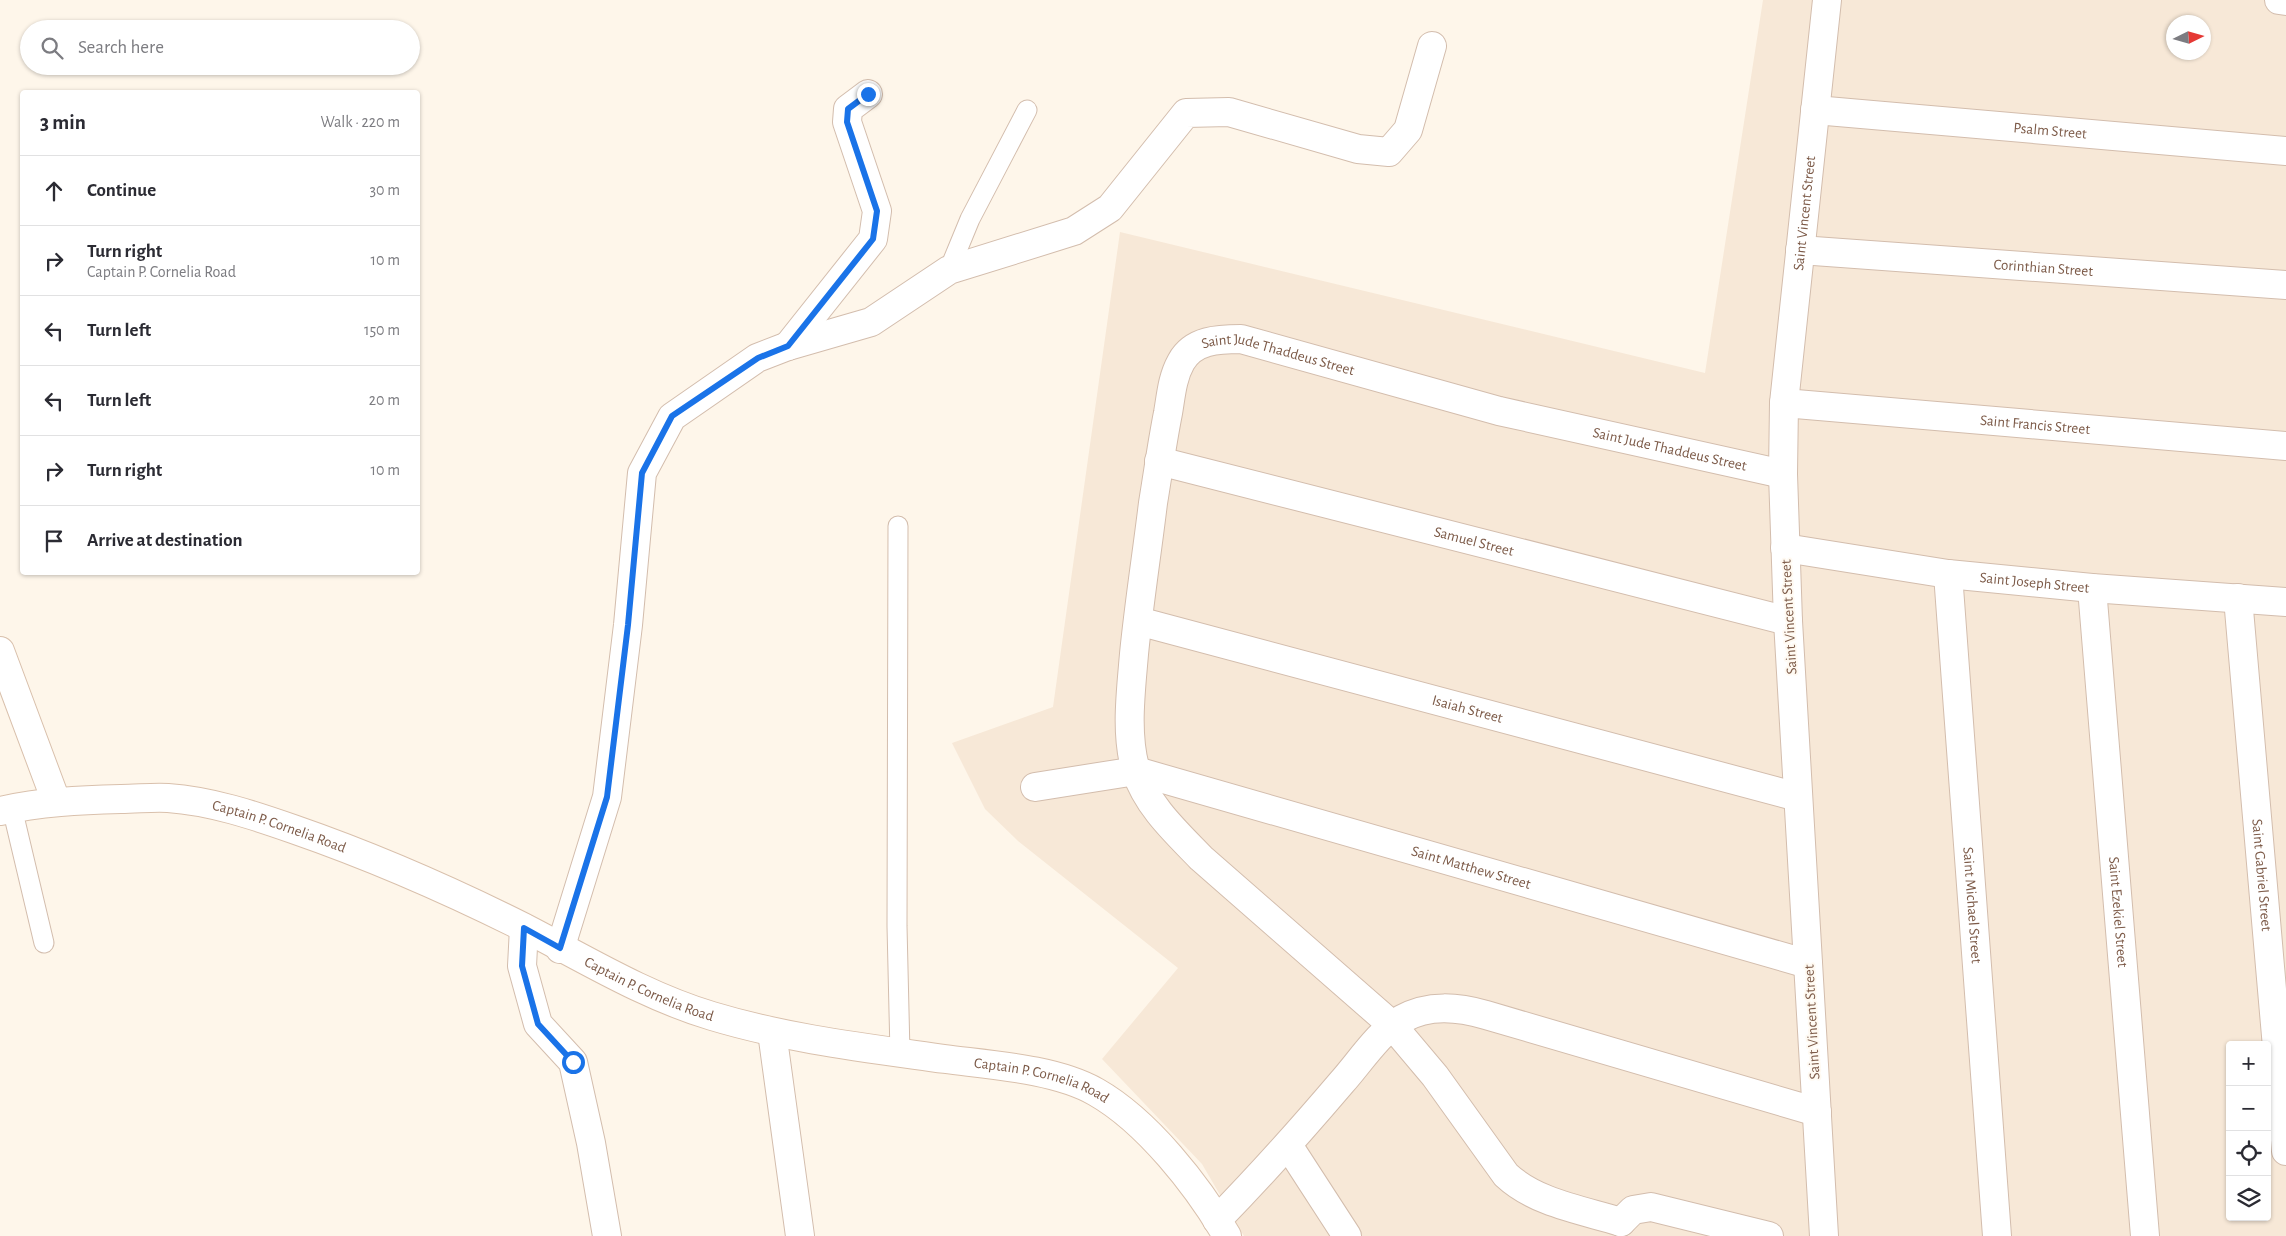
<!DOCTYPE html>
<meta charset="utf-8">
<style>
:root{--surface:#fff;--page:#f2f2f3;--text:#2b2b33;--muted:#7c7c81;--line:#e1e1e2}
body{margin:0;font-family:"Alegreya Sans",sans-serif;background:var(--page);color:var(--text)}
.controls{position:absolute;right:15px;bottom:15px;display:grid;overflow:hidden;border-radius:5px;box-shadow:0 1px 4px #0004}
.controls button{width:45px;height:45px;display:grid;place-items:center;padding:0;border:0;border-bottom:1px solid var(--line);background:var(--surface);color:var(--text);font:25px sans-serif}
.compass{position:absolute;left:2166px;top:15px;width:45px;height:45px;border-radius:50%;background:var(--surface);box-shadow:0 1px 4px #0004;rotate:85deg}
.stop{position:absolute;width:15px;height:15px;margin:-11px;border:4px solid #1a73e8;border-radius:50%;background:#fff}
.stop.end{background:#1a73e8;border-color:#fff;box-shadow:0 1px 5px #0008}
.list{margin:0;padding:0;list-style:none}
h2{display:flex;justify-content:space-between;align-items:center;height:65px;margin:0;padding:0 20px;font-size:21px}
h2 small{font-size:16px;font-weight:400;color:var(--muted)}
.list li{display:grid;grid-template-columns:32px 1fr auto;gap:15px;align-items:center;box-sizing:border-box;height:70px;padding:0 20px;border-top:1px solid var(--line)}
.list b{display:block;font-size:19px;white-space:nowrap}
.list p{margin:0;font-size:16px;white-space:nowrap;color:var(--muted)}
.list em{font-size:16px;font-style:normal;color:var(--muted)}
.icon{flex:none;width:28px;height:28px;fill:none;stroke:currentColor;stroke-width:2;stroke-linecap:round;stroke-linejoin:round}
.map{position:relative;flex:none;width:2286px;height:1236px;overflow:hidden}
.search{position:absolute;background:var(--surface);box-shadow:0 1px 4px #0004;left:20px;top:20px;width:400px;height:55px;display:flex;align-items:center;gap:12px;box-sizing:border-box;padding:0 18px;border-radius:28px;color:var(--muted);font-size:19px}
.panel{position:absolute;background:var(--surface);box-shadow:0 1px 4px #0004;left:20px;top:90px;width:400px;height:485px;border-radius:5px}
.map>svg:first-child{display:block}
.residential{fill:#f7e8d7;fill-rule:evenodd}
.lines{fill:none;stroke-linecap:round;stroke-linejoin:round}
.lane-casing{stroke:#d3bdad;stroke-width:21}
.street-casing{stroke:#d3bdad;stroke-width:30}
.secondary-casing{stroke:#d9c0ac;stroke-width:30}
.lane{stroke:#fff;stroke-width:19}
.street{stroke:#fff;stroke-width:28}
.secondary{stroke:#fff;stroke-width:28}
.route{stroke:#1a73e8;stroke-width:6}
.labels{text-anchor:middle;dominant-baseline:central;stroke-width:4;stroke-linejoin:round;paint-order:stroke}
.street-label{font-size:15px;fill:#7d5b49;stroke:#fffaf2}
</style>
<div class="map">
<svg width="2286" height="1236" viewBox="0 0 2286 1236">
<rect width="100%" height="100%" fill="#fef6ea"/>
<path class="residential" d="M1763,0H2286V1236H1244L1202,1164L1102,1059L1178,968L1018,841L985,809L952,743L1053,707L1120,232L1705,373ZM2174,22H2204V52H2174ZM2230,1045H2267V1217H2230Z"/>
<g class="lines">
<g class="lane-casing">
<g id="lane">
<path d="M949,270L970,219L1027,110"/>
<path d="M898,526L897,926L900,1053"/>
<path d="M12,808L44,943"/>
</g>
</g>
<g class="street-casing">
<g id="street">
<path d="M2279,0L2286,1"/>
<path id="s1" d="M1815,110L2286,151"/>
<path id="s2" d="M1800,250L2286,285"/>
<path d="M788,346L873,239L877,211L847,122L848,109L868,94"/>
<path id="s3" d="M1784,403L2286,446"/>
<path id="s4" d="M1159,461L1788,621"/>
<path id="s5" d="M1785,548L1948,574L2092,588L2286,602"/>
<path id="s6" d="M1948,574L1997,1236"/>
<path id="s7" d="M2092,588L2145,1236"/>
<path id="s8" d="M2238,598L2286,1151"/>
<path id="s9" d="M1138,621L1798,797"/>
<path id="s10" d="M1035,787L1136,771L1808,964"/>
<path d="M524,928L522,966L538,1024L573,1062L591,1143L607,1236"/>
<path d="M560,949L607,797L628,625L642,473L672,417L757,358L788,346L871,322L949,270L1074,231L1110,208L1186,113L1229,112L1358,149L1389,152L1408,130L1432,46"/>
<path d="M772,1032L800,1236"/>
<path d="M1288,1145L1347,1236"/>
<path d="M1217,1220C1261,1175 1302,1129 1342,1082C1359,1063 1380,1031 1402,1019C1429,1004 1458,1007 1486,1015L1817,1112"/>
<path id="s11" d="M1621,1222C1582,1210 1536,1203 1506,1175L1435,1076L1392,1025L1201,858C1177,833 1147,806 1136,771C1125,734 1131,691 1134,654C1139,603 1147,553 1153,503C1158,473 1162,443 1168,413C1171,396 1172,378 1181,362C1193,340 1218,339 1241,339L1499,411L1783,474"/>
<path d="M1621,1222L1633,1210L1651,1207L1769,1236"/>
<path id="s12" d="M1824,1236L1788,621L1783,474L1784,403L1827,0"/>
</g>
</g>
<g class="secondary-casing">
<g id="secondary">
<path d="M0,651L56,801"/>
<path id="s13" d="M0,811C40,802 80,800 121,799C137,799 153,797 168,798C211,801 253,815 293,829C371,856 449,890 523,927C585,959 645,996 712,1016C788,1039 867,1048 945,1059C991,1065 1056,1069 1096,1092C1147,1121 1198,1186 1227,1236"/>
</g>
</g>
<use href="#lane" class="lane"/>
<use href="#street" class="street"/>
<use href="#secondary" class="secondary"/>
</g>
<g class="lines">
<path class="route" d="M573,1062L538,1024L522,966L524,928L560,948L607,797L628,625L642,473L672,416L758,358L788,346L873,239L877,211L847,122L848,109L868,94"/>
</g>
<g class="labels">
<g class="street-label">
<text stroke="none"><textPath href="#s1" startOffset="236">Psalm Street</textPath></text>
<text stroke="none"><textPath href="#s12" startOffset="1025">Saint Vincent Street</textPath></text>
<text stroke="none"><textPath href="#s2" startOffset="244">Corinthian Street</textPath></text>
<text stroke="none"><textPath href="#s11" startOffset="1198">Saint Jude Thaddeus Street</textPath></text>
<text stroke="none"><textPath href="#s3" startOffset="252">Saint Francis Street</textPath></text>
<text stroke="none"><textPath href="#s11" startOffset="1602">Saint Jude Thaddeus Street</textPath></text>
<text stroke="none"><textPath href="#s4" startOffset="325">Samuel Street</textPath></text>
<text stroke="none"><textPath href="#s5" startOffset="252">Saint Joseph Street</textPath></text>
<text transform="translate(1789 617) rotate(-93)">Saint Vincent Street</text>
<text stroke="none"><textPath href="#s9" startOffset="341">Isaiah Street</textPath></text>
<text stroke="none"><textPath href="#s13" startOffset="284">Captain P. Cornelia Road</textPath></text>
<text stroke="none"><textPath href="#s10" startOffset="451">Saint Matthew Street</textPath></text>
<text stroke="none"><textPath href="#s8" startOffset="278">Saint Gabriel Street</textPath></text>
<text stroke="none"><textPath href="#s6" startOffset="332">Saint Michael Street</textPath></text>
<text stroke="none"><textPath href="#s7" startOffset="325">Saint Ezekiel Street</textPath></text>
<text stroke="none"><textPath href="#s13" startOffset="689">Captain P. Cornelia Road</textPath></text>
<text transform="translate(1812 1022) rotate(-93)">Saint Vincent Street</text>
<text stroke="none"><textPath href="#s13" startOffset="1094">Captain P. Cornelia Road</textPath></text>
</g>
</g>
</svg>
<div class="controls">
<button>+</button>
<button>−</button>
<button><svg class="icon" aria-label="locate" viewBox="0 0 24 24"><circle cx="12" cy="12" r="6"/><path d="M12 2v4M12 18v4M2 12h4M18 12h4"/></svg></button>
<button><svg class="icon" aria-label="layers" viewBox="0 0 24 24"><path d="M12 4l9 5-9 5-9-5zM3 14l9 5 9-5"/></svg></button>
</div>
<svg class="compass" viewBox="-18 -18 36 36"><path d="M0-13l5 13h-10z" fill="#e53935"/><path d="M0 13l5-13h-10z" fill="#7c7c81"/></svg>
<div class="stop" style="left:573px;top:1062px"></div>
<div class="stop end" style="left:868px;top:94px"></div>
<div class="search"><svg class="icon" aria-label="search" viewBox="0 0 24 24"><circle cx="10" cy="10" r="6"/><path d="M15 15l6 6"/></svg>Search here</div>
<section class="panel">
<h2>3 min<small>Walk · 220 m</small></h2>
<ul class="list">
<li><svg class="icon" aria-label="ahead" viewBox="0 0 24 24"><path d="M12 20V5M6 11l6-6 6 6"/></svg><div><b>Continue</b></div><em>30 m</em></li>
<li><svg class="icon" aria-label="right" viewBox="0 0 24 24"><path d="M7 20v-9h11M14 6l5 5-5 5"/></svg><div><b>Turn right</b><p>Captain P. Cornelia Road</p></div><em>10 m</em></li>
<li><svg class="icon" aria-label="left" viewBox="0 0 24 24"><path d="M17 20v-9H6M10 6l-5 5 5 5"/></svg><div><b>Turn left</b></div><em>150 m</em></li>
<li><svg class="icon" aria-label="left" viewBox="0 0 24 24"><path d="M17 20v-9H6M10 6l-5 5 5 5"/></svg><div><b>Turn left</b></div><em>20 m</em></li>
<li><svg class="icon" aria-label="right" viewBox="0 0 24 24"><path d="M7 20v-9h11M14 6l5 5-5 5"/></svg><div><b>Turn right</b></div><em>10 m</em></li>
<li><svg class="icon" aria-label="arrive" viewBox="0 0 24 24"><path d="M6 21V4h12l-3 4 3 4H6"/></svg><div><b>Arrive at destination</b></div></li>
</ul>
</section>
</div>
